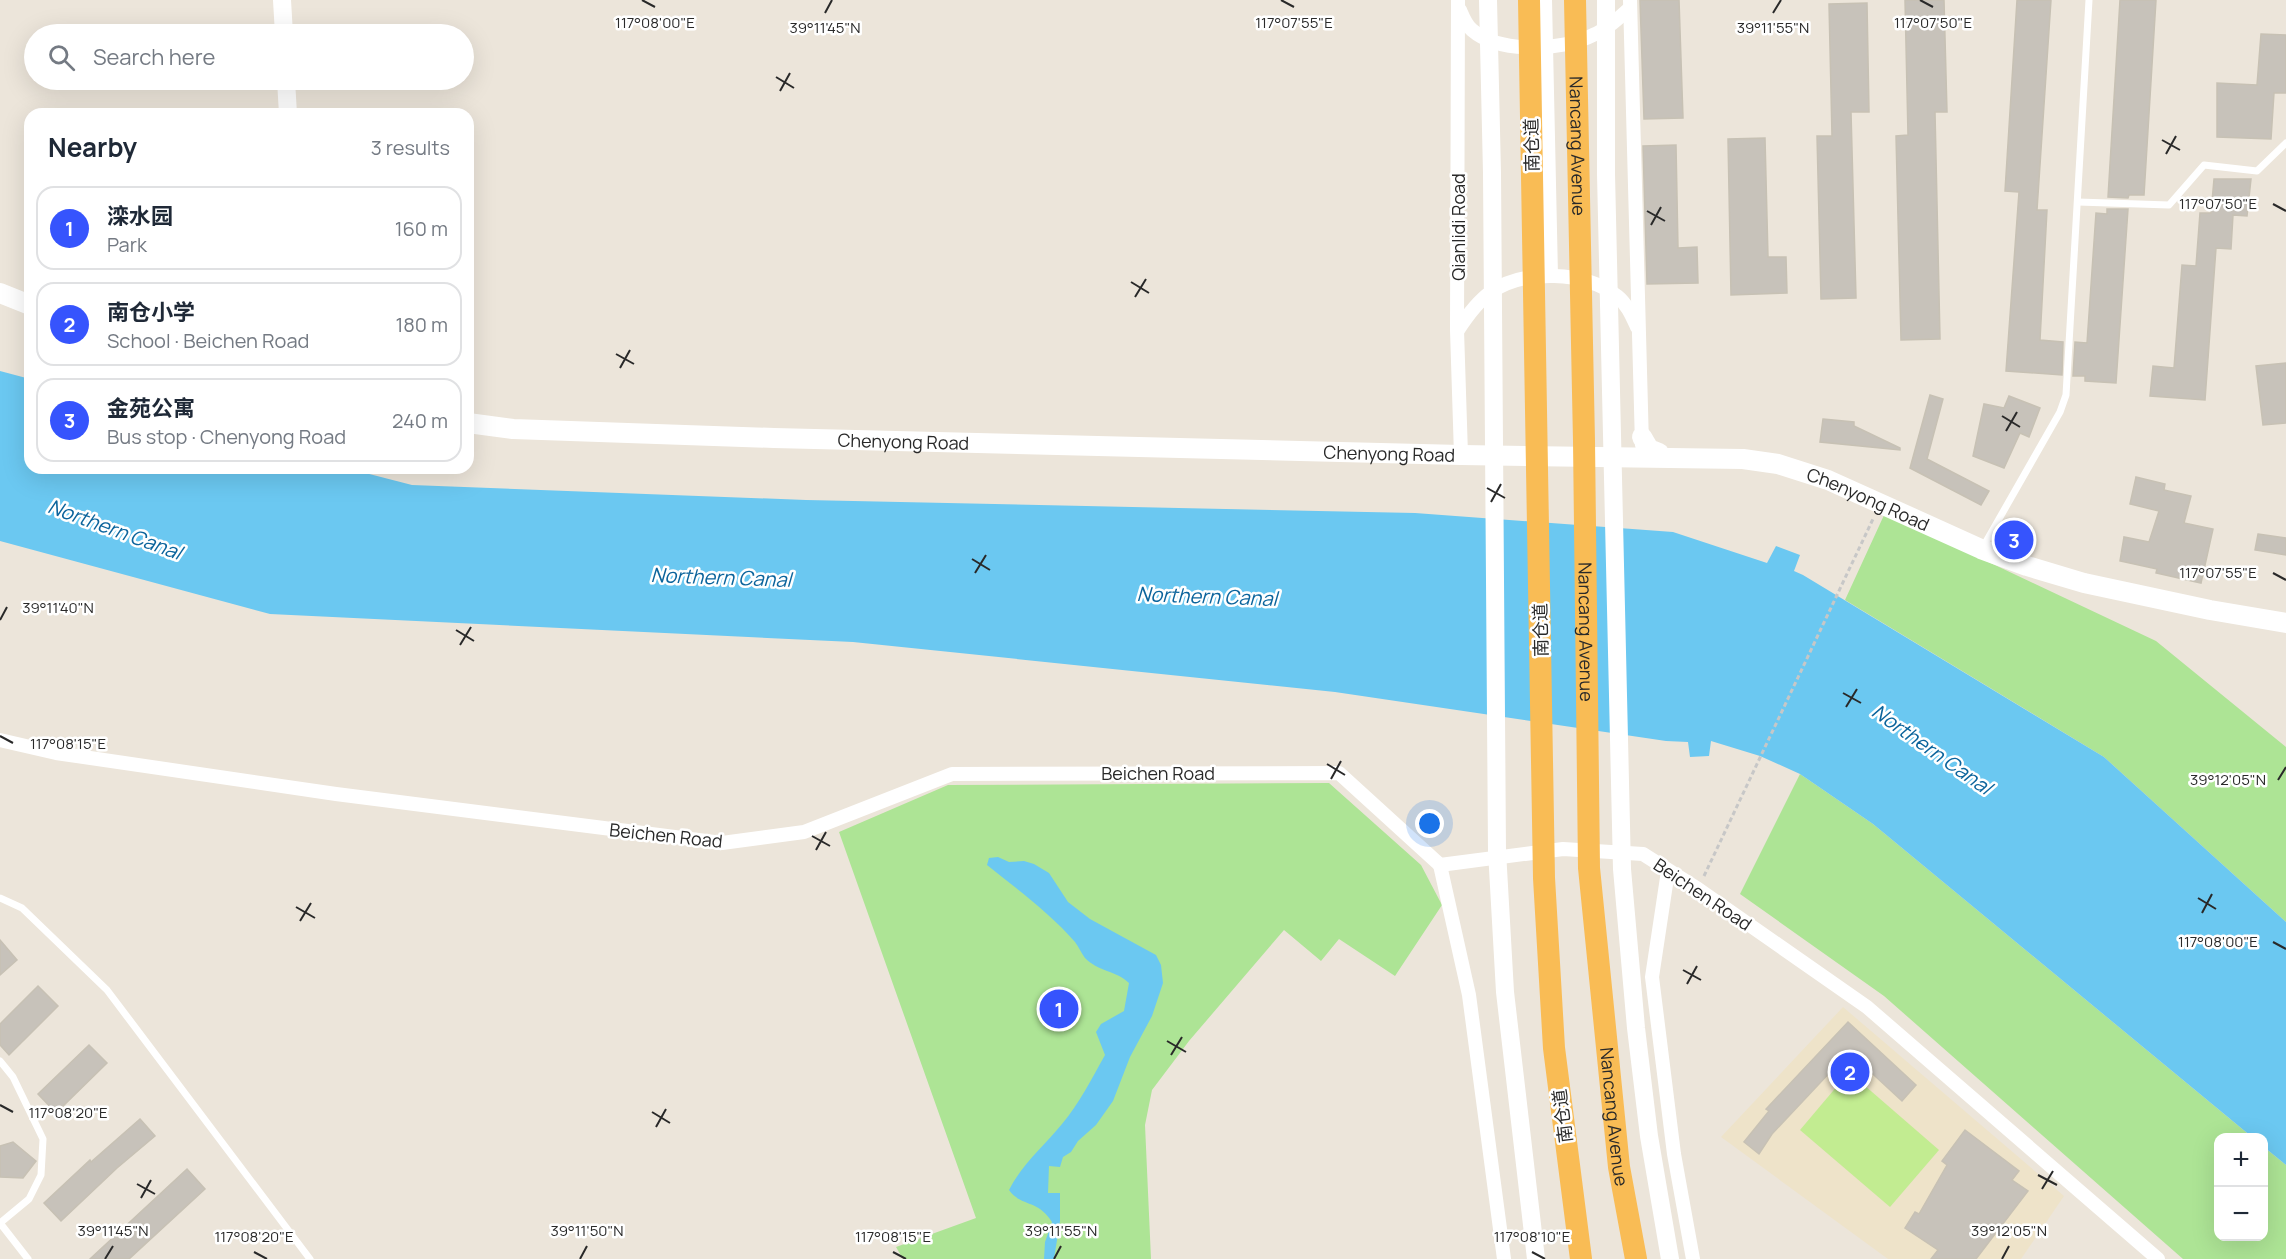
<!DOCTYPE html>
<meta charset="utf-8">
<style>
:root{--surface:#fff;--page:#f2f2f3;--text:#1f2937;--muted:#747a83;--line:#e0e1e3;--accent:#3654fd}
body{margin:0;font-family:Manrope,"Noto Sans SC",sans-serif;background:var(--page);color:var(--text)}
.controls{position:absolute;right:18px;bottom:18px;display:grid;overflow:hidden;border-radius:12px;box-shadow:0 6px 24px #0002}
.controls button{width:54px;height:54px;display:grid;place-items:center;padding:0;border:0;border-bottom:2px solid var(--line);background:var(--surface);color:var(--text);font:30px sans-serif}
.you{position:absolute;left:1430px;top:824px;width:21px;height:21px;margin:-15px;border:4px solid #fff;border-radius:50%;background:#1a73e8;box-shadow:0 0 0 9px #1a73e833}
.badge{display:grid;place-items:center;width:39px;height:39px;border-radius:50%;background:var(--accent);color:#fff;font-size:20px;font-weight:700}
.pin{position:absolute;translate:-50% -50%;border:3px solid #fff;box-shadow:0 2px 6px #0006}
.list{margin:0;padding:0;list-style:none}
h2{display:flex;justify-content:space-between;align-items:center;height:78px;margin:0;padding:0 24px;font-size:26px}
h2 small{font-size:20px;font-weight:400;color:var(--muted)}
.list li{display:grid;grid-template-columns:39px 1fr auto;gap:18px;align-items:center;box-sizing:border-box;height:84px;margin:0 12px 12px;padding:0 12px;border:2px solid var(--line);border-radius:18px}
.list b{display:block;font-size:22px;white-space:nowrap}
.list p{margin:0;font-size:20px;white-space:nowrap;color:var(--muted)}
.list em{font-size:20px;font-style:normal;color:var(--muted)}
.icon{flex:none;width:33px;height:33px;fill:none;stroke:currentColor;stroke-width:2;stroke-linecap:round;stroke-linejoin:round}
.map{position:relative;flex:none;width:2286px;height:1259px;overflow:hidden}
.search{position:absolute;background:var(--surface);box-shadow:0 6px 24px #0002;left:24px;top:24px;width:450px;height:66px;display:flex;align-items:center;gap:15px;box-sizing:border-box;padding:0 21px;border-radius:33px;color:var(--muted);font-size:22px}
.panel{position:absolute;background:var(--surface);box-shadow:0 6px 24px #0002;left:24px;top:108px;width:450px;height:366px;border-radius:18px}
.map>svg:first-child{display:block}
.education{fill:#eee3c9}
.green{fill:#ade495}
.pitch{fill:#c2ec91}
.water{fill:#6bc8f1}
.building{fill:#c7c2ba;stroke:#c7c1b4;stroke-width:1.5}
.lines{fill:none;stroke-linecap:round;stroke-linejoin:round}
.path{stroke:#c7c7c7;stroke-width:3;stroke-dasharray:4.5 3;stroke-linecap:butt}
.service{stroke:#fff;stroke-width:7}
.minor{stroke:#fff;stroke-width:14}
.tertiary{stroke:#fff;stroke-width:18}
.secondary{stroke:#fff;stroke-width:20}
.trunk{stroke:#f9bc55;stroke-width:22}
.ticks{fill:none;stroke:#292929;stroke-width:2}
.labels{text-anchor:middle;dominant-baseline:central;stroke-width:5;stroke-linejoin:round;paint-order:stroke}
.street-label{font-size:18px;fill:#292929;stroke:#fff}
.water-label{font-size:20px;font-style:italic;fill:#0b649c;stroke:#fff}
.ticks-label{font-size:15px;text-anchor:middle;fill:#292929;stroke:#fff;stroke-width:5;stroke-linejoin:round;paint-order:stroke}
</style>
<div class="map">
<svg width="2286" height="1259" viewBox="0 0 2286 1259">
<rect width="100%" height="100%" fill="#ece5da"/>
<path class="education" d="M1843,1007L2064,1196L2021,1259H1888L1721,1137Z"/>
<g class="green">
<path d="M1885,513L2156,641L2286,747V922L2104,757L1845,600Z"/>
<path d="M1800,774L1873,824L2252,1137L2218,1138V1236H2264V1147L2286,1165V1259H2183L1884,996L1740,894Z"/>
<path d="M1329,783L1421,865L1442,905L1395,976L1339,939L1321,961L1284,930L1189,1041L1152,1090L1145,1125L1151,1259H903L896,1247L976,1218L839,832L948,785Z"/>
</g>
<path class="pitch" d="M1849,1072L1939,1150L1890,1207L1800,1130Z"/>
<g class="water">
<path d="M0,371L30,379V468H346L412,485L806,500L1415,513L1673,532L1767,563L1776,546L1800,555L1794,571L1803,575L2104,757L2286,922V1165L2264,1147V1138L2252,1137L1873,824L1800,774L1760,756L1711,741L1709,756L1690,757L1688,742L1666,741L1335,692L853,642L270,614L0,541Z"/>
<path d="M998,857L1009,862L1024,861L1034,864L1049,873L1068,902L1090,919L1156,955L1161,965L1163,983L1152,1016L1130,1057L1113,1101L1096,1125L1078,1141L1071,1152L1063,1157L1060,1167L1049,1166L1048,1193H1060V1221L1054,1259H1044L1045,1242L1052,1222C1038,1199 1021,1207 1009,1190C1022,1164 1044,1146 1062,1124C1079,1104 1092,1078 1105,1055L1096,1032L1101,1024L1124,1011L1129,983C1117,971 1097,971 1085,958C1081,953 1079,947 1075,942C1050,913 1017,889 987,865L989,858Z"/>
</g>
<g class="building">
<path d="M1640,0H1679L1683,118L1644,119Z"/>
<path d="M1905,0H1944L1947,112H1935L1940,339L1901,340L1896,136L1908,135Z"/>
<path d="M2017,0H2051L2037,210H2047L2040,340L2063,342L2062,375L2006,371L2019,192L2005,191Z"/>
<path d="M2120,0H2156L2144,195H2129L2128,198L2108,197Z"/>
<path d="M1867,3L1869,112H1851L1856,298L1821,299L1817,136H1832L1829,4Z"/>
<path d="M2261,34L2286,35V93H2274L2271,139L2217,137V83L2257,85Z"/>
<path d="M1765,138L1768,257H1786L1787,293L1731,295L1728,139Z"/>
<path d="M1676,145L1678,248L1697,247L1698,283L1647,284L1643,146Z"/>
<path d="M2214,179H2251L2247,216L2233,215L2231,249L2216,248L2205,400L2150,396L2153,366L2174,368L2182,265L2196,266L2200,213H2211Z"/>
<path d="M2107,209H2128L2116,383L2085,381V376H2073L2075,342L2087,343L2096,213L2107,214Z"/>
<path d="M2286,363V423L2263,425L2256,366Z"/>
<path d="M1930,395L1943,399L1927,459L1989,491L1981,505L1910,468Z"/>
<path d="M2009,396L2040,408L2029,437L2020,433L2004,468L1973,456L1984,404L2004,408Z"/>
<path d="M1823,419L1854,422V426L1900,448V450L1820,442Z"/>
<path d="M2136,477L2165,484L2164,490L2191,496L2184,523L2213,529L2201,583L2156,573L2157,569L2120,561L2124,537L2149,542L2159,511L2130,504Z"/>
<path d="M2258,534L2286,538V555L2255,550Z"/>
<path d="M0,940L17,960L0,975Z"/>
<path d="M38,986L58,1006L9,1055L0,1045V1024Z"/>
<path d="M1848,1022L1916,1085L1902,1101L1849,1052L1772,1134L1759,1154L1744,1142L1769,1111L1766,1109Z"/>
<path d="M89,1045L107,1063L56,1113L38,1094Z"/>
<path d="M140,1119L155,1136L117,1168L61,1221L44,1203L90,1160L91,1162Z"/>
<path d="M1965,1130L2019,1171L2012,1180L2028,1191L1976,1259H1931L1938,1250L1905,1228L1915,1212L1919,1214L1947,1165L1942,1161Z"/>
<path d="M13,1142L36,1161L23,1178L0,1177V1146Z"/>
<path d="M187,1169L205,1189L129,1259H90Z"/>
</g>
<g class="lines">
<path class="path" d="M1704,876L1873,519"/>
<g class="service">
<path d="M2078,202L2169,205L2204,165L2257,171L2286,143"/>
<path d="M1983,547L2060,412L2066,395L2089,0"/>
<path d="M0,898L22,908L107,990L310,1259"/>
<path d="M0,1061L13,1077L43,1139L41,1175L29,1199L0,1223"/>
<path d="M0,1223L28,1259"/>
</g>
<g class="minor">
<path d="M1458,0L1457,330L1461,455"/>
<path d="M1545,0L1551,276"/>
<path d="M1630,0L1642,445"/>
<path d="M1460,10C1463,17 1466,25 1472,30C1500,54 1562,51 1593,35C1607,29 1619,18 1630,8"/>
<path d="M1458,330C1467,316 1477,302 1491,292C1525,269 1584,271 1617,296C1627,304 1632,316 1637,327"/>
<path d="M0,740L56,753L336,794L722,843L804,832L952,774L1339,773L1440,865L1563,849L1643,854L1698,889L1867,1007L2158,1259"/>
<path d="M1440,865L1469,995L1504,1259"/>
<path d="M1668,871L1652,977L1674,1154L1693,1259"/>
</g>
<g class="tertiary">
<path d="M282,0L284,34"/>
<path d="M1488,0L1492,173L1497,851L1505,992L1536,1259"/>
<path d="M1606,0V174L1622,869L1636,1028L1649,1136L1670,1259"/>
<path d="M286,80L288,114"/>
</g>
<g class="secondary">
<path d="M0,293L30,305"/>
<path id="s1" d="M468,423L513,429L774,438L1461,455L1743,459L1778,464L1828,480L1981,549L2027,566L2084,583L2210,610L2286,623"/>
<path d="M1642,437L1649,449L1659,453"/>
</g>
<g class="trunk">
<path d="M1529,0L1544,878L1554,1048L1581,1259"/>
<path id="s2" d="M1575,0L1584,441L1589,868L1619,1167L1636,1259"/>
</g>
</g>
<path class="ticks" d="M642,0L655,7M1281,0L1294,7M1920,0L1933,7M825,13L832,0M1773,13L1781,0M776,77L794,88M780,91L790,73M2162,140L2180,150M2166,154L2176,136M2273,204L2286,211M1647,211L1665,221M1651,225L1661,207M1131,282L1149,293M1135,297L1146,279M616,354L634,364M620,368L630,350M2002,416L2020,427M2006,431L2017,412M1487,488L1505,498M1491,502L1501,484M972,559L990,570M975,573L986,555M2273,573L2286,580M0,620L7,607M456,630L474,641M460,645L471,627M1843,693L1861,703M1846,707L1857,689M0,736L13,743M1327,764L1345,775M1331,779L1341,761M2278,780L2286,767M812,836L830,846M816,850L826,832M2198,898L2216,909M296,907L315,918M2202,913L2212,894M300,921L311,903M2273,942L2286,949M1683,970L1701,980M1687,984L1697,966M1167,1041L1186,1052M1171,1055L1182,1037M0,1105L13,1112M652,1112L670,1123M656,1127L666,1109M2038,1175L2057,1185M137,1184L155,1194M2042,1189L2053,1171M141,1198L151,1180M254,1252L267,1259M893,1252L906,1259M1532,1252L1545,1259M105,1259L113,1246M580,1259L587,1246M1054,1259L1061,1246M2002,1259L2009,1246"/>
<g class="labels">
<g class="street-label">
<text transform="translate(1531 145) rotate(-91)">南仓道</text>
<text stroke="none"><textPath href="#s2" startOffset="146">Nancang Avenue</textPath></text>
<text transform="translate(1458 227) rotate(-90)">Qianlidi Road</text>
<text stroke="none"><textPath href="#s1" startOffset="436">Chenyong Road</textPath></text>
<text stroke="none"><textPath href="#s1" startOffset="922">Chenyong Road</textPath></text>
<text stroke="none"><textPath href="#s1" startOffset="1408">Chenyong Road</textPath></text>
<text transform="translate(1540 630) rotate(-91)">南仓道</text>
<text stroke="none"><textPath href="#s2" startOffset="632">Nancang Avenue</textPath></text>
<text x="1158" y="773">Beichen Road</text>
<text transform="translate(666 835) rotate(6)">Beichen Road</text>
<text transform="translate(1703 894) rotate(34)">Beichen Road</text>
<text transform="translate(1562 1116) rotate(-97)">南仓道</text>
<text stroke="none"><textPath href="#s2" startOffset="1118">Nancang Avenue</textPath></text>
</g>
<g class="water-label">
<text transform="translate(115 529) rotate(20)">Northern Canal</text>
<text transform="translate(721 577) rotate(2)">Northern Canal</text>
<text transform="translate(1207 596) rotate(2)">Northern Canal</text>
<text transform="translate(1932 749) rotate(35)">Northern Canal</text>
</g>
</g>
<g class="ticks-label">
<text x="655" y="28">117°08'00"E</text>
<text x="1294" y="28">117°07'55"E</text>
<text x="1933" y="28">117°07'50"E</text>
<text x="825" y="33">39°11'45"N</text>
<text x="1773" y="33">39°11'55"N</text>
<text x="2218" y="209">117°07'50"E</text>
<text x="2218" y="578">117°07'55"E</text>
<text x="58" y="613">39°11'40"N</text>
<text x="68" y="749">117°08'15"E</text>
<text x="2228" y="785">39°12'05"N</text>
<text x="2218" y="947">117°08'00"E</text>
<text x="68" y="1118">117°08'20"E</text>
<text x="113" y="1236">39°11'45"N</text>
<text x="587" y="1236">39°11'50"N</text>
<text x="1061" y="1236">39°11'55"N</text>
<text x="2009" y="1236">39°12'05"N</text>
<text x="254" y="1242">117°08'20"E</text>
<text x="893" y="1242">117°08'15"E</text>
<text x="1532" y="1242">117°08'10"E</text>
</g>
</svg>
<div class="controls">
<button>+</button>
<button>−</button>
</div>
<div class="you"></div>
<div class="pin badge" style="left:1059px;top:1009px">1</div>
<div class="pin badge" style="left:1850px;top:1072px">2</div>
<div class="pin badge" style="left:2014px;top:540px">3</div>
<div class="search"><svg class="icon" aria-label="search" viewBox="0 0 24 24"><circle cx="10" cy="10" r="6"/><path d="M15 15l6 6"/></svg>Search here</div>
<section class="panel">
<h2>Nearby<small>3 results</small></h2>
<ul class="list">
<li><span class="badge">1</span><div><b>滦水园</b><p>Park</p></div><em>160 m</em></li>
<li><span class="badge">2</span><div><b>南仓小学</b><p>School · Beichen Road</p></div><em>180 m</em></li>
<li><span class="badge">3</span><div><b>金苑公寓</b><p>Bus stop · Chenyong Road</p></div><em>240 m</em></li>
</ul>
</section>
</div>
